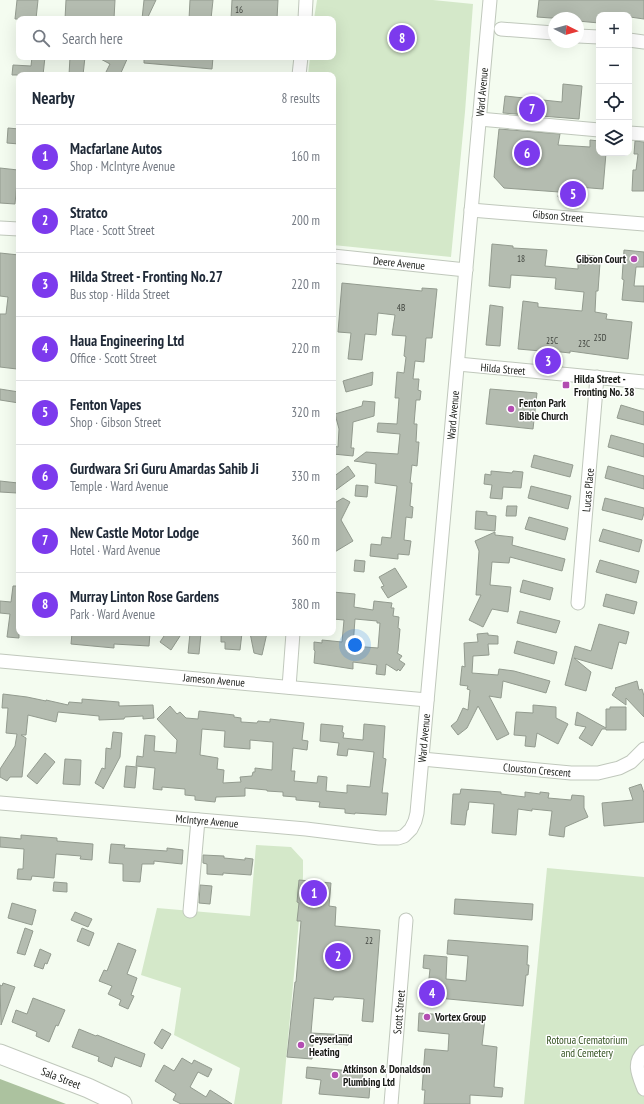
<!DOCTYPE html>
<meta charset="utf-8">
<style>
:root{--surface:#fff;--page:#f6f6f7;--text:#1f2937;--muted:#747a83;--line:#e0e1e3;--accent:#7c3aed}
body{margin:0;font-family:"PT Sans Narrow",sans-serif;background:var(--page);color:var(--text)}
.controls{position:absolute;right:12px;top:12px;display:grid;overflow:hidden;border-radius:8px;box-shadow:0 4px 16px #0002}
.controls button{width:36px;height:36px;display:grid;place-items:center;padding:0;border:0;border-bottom:1px solid var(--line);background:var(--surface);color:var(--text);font:20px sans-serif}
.compass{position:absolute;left:548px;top:12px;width:36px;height:36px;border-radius:50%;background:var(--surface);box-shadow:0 4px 16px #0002;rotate:95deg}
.you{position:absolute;left:355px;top:645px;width:14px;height:14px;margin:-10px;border:3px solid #fff;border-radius:50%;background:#1a73e8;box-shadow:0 0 0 6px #1a73e833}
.badge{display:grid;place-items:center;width:26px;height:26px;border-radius:50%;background:var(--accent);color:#fff;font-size:13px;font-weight:700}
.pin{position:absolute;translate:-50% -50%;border:2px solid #fff;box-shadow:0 1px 4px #0006}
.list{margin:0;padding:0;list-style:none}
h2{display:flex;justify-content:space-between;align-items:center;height:52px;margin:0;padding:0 16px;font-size:17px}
h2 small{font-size:13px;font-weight:400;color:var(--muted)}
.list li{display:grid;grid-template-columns:26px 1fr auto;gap:12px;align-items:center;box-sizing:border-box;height:64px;padding:0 16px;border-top:1px solid var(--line)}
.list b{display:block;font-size:15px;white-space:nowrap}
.list p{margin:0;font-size:13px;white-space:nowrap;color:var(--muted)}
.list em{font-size:13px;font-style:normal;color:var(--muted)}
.icon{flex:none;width:22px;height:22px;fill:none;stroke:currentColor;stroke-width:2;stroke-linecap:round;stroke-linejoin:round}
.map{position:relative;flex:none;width:644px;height:1104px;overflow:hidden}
.search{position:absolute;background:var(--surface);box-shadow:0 4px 16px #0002;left:16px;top:16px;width:320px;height:44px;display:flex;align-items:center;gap:10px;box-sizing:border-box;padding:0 14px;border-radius:8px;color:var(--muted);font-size:15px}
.panel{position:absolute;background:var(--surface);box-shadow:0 4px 16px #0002;left:16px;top:72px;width:320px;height:564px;border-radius:8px}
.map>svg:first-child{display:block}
.green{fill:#d4e8c9}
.forest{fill:#acc29f}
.building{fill:#b4bcb0;stroke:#939b8f;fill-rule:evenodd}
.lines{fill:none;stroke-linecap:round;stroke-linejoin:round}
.minor-casing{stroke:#c0c8bc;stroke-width:15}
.highway-casing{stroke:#c0c8bc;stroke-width:21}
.minor{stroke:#fff;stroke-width:13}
.highway{stroke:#fff;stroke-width:19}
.poi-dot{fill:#b34db2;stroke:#fff;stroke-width:1.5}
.labels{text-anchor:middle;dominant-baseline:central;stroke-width:3;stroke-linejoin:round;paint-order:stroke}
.number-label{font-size:9px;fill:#40443e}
.street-label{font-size:11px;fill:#1a1c18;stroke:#fff}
.poi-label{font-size:11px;font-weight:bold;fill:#1a1c18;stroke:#fff;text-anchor:start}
.park-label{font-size:11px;fill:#314f1d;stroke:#fff}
</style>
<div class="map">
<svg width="644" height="1104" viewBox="0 0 644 1104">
<rect width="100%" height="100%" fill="#f4fcf0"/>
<g class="green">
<path d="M317,0H433L473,4L465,112L451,257L333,245V75H308L310,57H333V19H314Z"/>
<path d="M256,845L291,847L303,860V877L282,1104H234L240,1068L174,1035L181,988L141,975L157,908L250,916Z"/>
<path d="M547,868L644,877V1104H524Z"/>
</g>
<path class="forest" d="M0,1079L66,1104H0Z"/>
<g class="building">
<path d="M17,0H38L36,19H15Z"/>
<path d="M66,0H115L114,19H65Z"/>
<path d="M144,0H156L147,19H142Z"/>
<path d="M190,0H213L211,19H189Z"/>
<path d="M232,0H278L277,19H231Z"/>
<path d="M539,0H644V19L630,17V15H599V23L578,21V18H551L537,17Z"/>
<path d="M32,57H45L43,75H12L13,65L31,66Z"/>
<path d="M70,57H85L83,75H69Z"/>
<path d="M97,57H128L120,75H112L106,72L110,64Z"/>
<path d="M144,57H213L212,69L144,63Z"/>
<path d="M563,84L582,86L579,119L503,113L505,96L562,102Z"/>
<path d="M8,128L19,129V144L7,143Z"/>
<path d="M499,129L560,134L558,145L590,147V140L599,141V153H606L603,189L578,187L576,199L558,197L559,192L504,188L494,177Z"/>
<path d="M635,141L644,142V191H632L633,170H636L638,154H634Z"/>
<path d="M0,168L18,170L15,204L0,203Z"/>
<path d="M492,244L513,246V248L547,250L545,266L578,269V264L585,265L586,255L595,256L594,262L600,263L598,291H596L595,312L607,314L606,319L632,322L628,359L570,351V353L552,351V352L518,349L523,301L538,303V307L582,311L584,292L555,289L556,278L511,275L510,288L489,286Z"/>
<path d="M624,250L644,252V267H636L634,286H644V302L622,300L624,280L622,279Z"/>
<path d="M0,253L19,255V348L17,369L0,367V314H6L8,297L0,296Z"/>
<path d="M342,283L422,291V288L437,289L432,338H426L424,362L415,361L413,379H419L418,390L421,391L420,400H416L414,424H417L416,442H419L417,466L412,465L410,483H412L410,506L413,507L412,518L406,517L404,540L411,541L409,555L398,554V559L370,556L371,544L381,545L382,537L391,538L397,486L375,483L376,464L354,461L366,452L398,454L400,434L377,432L378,423L397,424L399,398H395L397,372L404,373L406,357L404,356L406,336L392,335L395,315L378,313L376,335L365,334L362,360L348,359L351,333L338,332Z"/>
<path d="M490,305L503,307L500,346L486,345Z"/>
<path d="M373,372L372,385L346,392L343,381Z"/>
<path d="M0,389L19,392V403L0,400Z"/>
<path d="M490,389L537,393L533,429L486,424Z"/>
<path d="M363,401L375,402L374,416L353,422L351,448H354L353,456L333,454V446L338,447L339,429L335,414L362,406Z"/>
<path d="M621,405L644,412V425L617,418Z"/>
<path d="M611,435L644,444V457L608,447Z"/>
<path d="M534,455L573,465L570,477L531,467Z"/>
<path d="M348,466L355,476L333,492V477Z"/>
<path d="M608,466L644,476V489L605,478Z"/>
<path d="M491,471L512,473L513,471L523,472L521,488L503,487L502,499L490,498L492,485L484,484L485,474L491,475Z"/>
<path d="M0,481L18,483L17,493L0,492Z"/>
<path d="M356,485L368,486L367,497L355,496Z"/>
<path d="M531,486L571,496L568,509L528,498Z"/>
<path d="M343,498L350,502L341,520L353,541L333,553V504Z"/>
<path d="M605,498L644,508V513L642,520L602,510Z"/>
<path d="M507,506H517L516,516H506Z"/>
<path d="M476,511L487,512V515L496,516L495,531L475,529Z"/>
<path d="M529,517L568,528L565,540L525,529Z"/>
<path d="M603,529L642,540L639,552L599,541Z"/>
<path d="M495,532V535L513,537L512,545L565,559L562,571L510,557L509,563L492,562L490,585L511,587L508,612L492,609L483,627L469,620L481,595H476L479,551L475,541Z"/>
<path d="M355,560L365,561L364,572L354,571Z"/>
<path d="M600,560L639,571L636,583L596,572Z"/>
<path d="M395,568L407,587L388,598L381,587L384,586L379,577Z"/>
<path d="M523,580L553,588L550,600L520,592Z"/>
<path d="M13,586H19V638L7,637L10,614L0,613V601L11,602Z"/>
<path d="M333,592L355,594L354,607L373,610L374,601L392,603L391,608H394L393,616L399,617L398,628L400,629L398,651L397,653L402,656L399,660L405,664L400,671L398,669L397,671L386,664L385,675L376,674L377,665L353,662V669L314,663L315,651L314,650V642L322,643V640L342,642L344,620L333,619ZM355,619L377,621V623H380L378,648L353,646Z"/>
<path d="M606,594L637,602L634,614L603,606Z"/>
<path d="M520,611L560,621L556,633L517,623Z"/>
<path d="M599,624L629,632L626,644L619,642L612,669L574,658L591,672L586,691L565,685L575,646L591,651Z"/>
<path d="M72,633H150L149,646L114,644V648L71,644Z"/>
<path d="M166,633H182L171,650L160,642Z"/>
<path d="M190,633H201L199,654L188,653Z"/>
<path d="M221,633H242L240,650L225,649V642H221Z"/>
<path d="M250,633H267L262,655L254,653Z"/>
<path d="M488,633V635L498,636V644H488L489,655L473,656L472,673L498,675L499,669L514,671L550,681L546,693L503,681L501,698L489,696L509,734L497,740L478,706L467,728L458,735L451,726L457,721L463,708L468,710L470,690L467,689L468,686L460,685L462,666L465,667L464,643L478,642L477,634Z"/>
<path d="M517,641L557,652L554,664L514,653Z"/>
<path d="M637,681L639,690L642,689L644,696V717L626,698V705L612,695L616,689L615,688Z"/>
<path d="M3,694L27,697L46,701V700L68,705L69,702L82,703V699L119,702V706L153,705L154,718L143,719V716L125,717L124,719L99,720V716L58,712L56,722L28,715L26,735H21L26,738L22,777H10L7,781L0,777V769L15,746L17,734L6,733L8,708H2Z"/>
<path d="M533,705L556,707V718L568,724L558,744L537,733L535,747L525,746L526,736L514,735L516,712L533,713Z"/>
<path d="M170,706L177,714L180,712L186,718L198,719L199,711L234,715V717L241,718V722L257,723L258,721L270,722V719L304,723L302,740L308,741L307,750L293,748L291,771H295L294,781L317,783L318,776L327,777L326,791L347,793V785L370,787L374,752L348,749L347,756L337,755L339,743L320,741L321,724L343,726L342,732L344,733L343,738L363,740L364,724L385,726L383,758L386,759L382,793H388L386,815L355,813V814L345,813V809L319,807L320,802L296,800V797L283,796V792L267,791V790L245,788V796L216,797L215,802L195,800V796L185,795V789L162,787V790L153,789L155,768L136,766L137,756L143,757L145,735L155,736L154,751L176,753L177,740L157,719ZM202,729L225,731L224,747L250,749V740L273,742L272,770L255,768V772H253L252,776L240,777L241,782L223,783L224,770L217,769L218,758L200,755Z"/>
<path d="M610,707H626V730H606V729H602L592,746L579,738L586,727L575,725L577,712L606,728V709H610Z"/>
<path d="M113,732L122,733L120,757L103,789V788L95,783L102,768L105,769L106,748L111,749Z"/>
<path d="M45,753L55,762L37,784L27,776Z"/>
<path d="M65,759L81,760L80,785L63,784Z"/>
<path d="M126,766L137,767L135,788L124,787Z"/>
<path d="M641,784L644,793V822L604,826L602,803L633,800L629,788Z"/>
<path d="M461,789L501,792V794L525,797V792L540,794V792L549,793L548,798L571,800L572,795L584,796V808L588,817L565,827L564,837L549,835L552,811L532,809V811L518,809L516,835L492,833L494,804L469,802L468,810H467L465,825L451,824L453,794H460Z"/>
<path d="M21,835L57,838V841L93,844L92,860L80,859L81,856L56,854L54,878L32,876L31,880L17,879L18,869H23L24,849L0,847V837L21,839Z"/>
<path d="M111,844L125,845L124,848L167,851V848L183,850L182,864L154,861V864H142L140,882L123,881V864L109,863Z"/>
<path d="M203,855L224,856V858L245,860V858L253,859L251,875L223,873V875L207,874V864L203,863Z"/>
<path d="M299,880L331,883L329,906L336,907L335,926L380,930L373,1022L362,1021L364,999L342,997H334L333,1000L314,998L311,1033L349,1035L348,1045L313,1042L312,1059L287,1057L295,982H296L301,921H297L299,903L297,902Z"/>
<path d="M54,882L67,883V892L53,891Z"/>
<path d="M200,885L212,886L210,904L199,903Z"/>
<path d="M455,899L533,904L532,920L454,914Z"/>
<path d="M12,903L36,910L32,925L8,918Z"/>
<path d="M75,912L92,919L88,927L71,920Z"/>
<path d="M25,928L33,931L25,955L17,953Z"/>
<path d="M82,928L94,933L89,946L77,941Z"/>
<path d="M448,940L528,946L527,965H529L528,975H526L523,1006L427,997L430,969L423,968L424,955L447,957L446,979L466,981L468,956L447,954Z"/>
<path d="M118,943L136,950L127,974L137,978L131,995L134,996L128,1009L119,1005L121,1000L108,994L112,986L99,981L104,970L107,971Z"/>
<path d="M40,949L51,954L47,964L45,963L43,969L34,966Z"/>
<path d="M3,983L15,987L1,1025L0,985L2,986Z"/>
<path d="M33,998L65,1010L58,1026L56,1025L49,1042L36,1036L37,1032L12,1022L16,1010L27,1014Z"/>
<path d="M419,1013L485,1018L482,1045L497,1047L494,1087L503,1088L502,1097L470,1095V1104H424L425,1090H422L425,1049L448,1051L449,1034L418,1031Z"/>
<path d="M79,1029L96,1036L97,1035L145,1054L141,1067L115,1057L112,1067L98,1061L99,1057L72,1047Z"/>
<path d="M162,1029L171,1034L162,1049L154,1043Z"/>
<path d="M182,1058L192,1064L194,1060L212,1069L208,1077L198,1072L190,1087L206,1097L210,1090L232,1104H181L173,1100L176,1094L155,1081L164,1065L174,1071Z"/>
<path d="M307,1067L363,1072L362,1084L370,1085L369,1098L319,1094L321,1080L306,1078Z"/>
</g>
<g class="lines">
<g class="minor-casing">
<g id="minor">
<path d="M305,19L306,0"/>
<path d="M501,29L554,33"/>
<path d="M578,36L599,37"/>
<path d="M629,40L644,42"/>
<path d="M299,75L301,57"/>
<path d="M479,119L599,130"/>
<path d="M629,133L644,134"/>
<path d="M471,210L644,224"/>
<path d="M0,228L19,229"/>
<path d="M333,256L466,270"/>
<path d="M458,364L644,382"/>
<path d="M578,603L597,377"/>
<path d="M0,661L427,700"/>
<path d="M289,687L293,633"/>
<path d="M422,759L571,773H598L619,768L631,762L644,749"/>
<path d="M0,803L306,829L379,838H398L404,836L411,829L415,821L417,813L490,0"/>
<path d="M190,911L198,820"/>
<path d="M644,1052C632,1063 639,1076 644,1089"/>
<path d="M391,1104L406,920"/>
</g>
</g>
<g class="highway-casing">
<path id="highway" d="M0,1054L88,1088L122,1104"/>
</g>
<use href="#minor" class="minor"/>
<use href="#highway" class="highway"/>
</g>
<g class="poi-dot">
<circle cx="634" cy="259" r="4"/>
<rect x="562" y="381" width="8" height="8" rx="2"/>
<circle cx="511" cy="409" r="4"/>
<circle cx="427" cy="1017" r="4"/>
<circle cx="301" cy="1045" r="4"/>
<circle cx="335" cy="1075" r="4"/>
</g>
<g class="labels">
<g class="number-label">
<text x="239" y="9">16</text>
<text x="521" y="258">18</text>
<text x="401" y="307">4B</text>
<text x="600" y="337">25D</text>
<text x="552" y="340">25C</text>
<text x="584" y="343">23C</text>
<text x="369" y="940">22</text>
</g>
<g class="street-label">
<text transform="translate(482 92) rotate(-85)">Ward Avenue</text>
<text transform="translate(558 216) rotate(5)">Gibson Street</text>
<text transform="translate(399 263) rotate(6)">Deere Avenue</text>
<text transform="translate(503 369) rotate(5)">Hilda Street</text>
<text transform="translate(453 415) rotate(-85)">Ward Avenue</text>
<text transform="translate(588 490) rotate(-85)">Lucas Place</text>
<text transform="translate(214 680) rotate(5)">Jameson Avenue</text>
<text transform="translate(424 738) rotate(-85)">Ward Avenue</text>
<text transform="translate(537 770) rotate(5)">Clouston Crescent</text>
<text transform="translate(207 821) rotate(5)">McIntyre Avenue</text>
<text transform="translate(399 1012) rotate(-85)">Scott Street</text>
<text transform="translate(61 1078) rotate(21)">Sala Street</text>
</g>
<g class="poi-label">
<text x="626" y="259" text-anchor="end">Gibson Court</text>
<text x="574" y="379">Hilda Street -<tspan x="574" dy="13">Fronting No. 38</tspan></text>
<text x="519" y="403">Fenton Park<tspan x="519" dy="13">Bible Church</tspan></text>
<text x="435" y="1017">Vortex Group</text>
<text x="309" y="1039">Geyserland<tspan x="309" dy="13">Heating</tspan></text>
<text x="343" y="1069">Atkinson &amp; Donaldson<tspan x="343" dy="13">Plumbing Ltd</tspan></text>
</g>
<g class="park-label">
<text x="587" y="1040">Rotorua Crematorium<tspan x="587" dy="13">and Cemetery</tspan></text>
</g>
</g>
</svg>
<div class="controls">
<button>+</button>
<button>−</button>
<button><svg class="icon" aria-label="locate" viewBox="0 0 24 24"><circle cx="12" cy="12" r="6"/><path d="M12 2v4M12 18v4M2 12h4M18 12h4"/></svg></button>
<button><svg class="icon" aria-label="layers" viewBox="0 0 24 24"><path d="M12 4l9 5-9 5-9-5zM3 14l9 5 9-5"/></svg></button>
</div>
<svg class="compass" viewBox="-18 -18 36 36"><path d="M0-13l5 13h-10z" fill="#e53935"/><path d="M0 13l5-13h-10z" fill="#747a83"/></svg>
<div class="you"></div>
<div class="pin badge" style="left:314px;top:893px">1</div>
<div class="pin badge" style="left:338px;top:956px">2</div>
<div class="pin badge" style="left:548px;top:361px">3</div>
<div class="pin badge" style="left:432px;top:993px">4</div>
<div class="pin badge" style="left:573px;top:194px">5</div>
<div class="pin badge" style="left:527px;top:153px">6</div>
<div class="pin badge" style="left:532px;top:109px">7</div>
<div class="pin badge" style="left:402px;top:38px">8</div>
<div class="search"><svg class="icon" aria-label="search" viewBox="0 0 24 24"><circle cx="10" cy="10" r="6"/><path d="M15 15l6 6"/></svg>Search here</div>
<section class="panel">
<h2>Nearby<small>8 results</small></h2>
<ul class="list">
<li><span class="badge">1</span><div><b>Macfarlane Autos</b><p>Shop · McIntyre Avenue</p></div><em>160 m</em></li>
<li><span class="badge">2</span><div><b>Stratco</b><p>Place · Scott Street</p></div><em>200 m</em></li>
<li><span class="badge">3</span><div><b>Hilda Street - Fronting No.27</b><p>Bus stop · Hilda Street</p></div><em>220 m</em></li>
<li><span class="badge">4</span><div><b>Haua Engineering Ltd</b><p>Office · Scott Street</p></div><em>220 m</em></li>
<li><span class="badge">5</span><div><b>Fenton Vapes</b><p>Shop · Gibson Street</p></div><em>320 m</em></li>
<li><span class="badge">6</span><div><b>Gurdwara Sri Guru Amardas Sahib Ji</b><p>Temple · Ward Avenue</p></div><em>330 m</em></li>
<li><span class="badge">7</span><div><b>New Castle Motor Lodge</b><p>Hotel · Ward Avenue</p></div><em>360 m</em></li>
<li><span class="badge">8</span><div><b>Murray Linton Rose Gardens</b><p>Park · Ward Avenue</p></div><em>380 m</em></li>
</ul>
</section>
</div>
